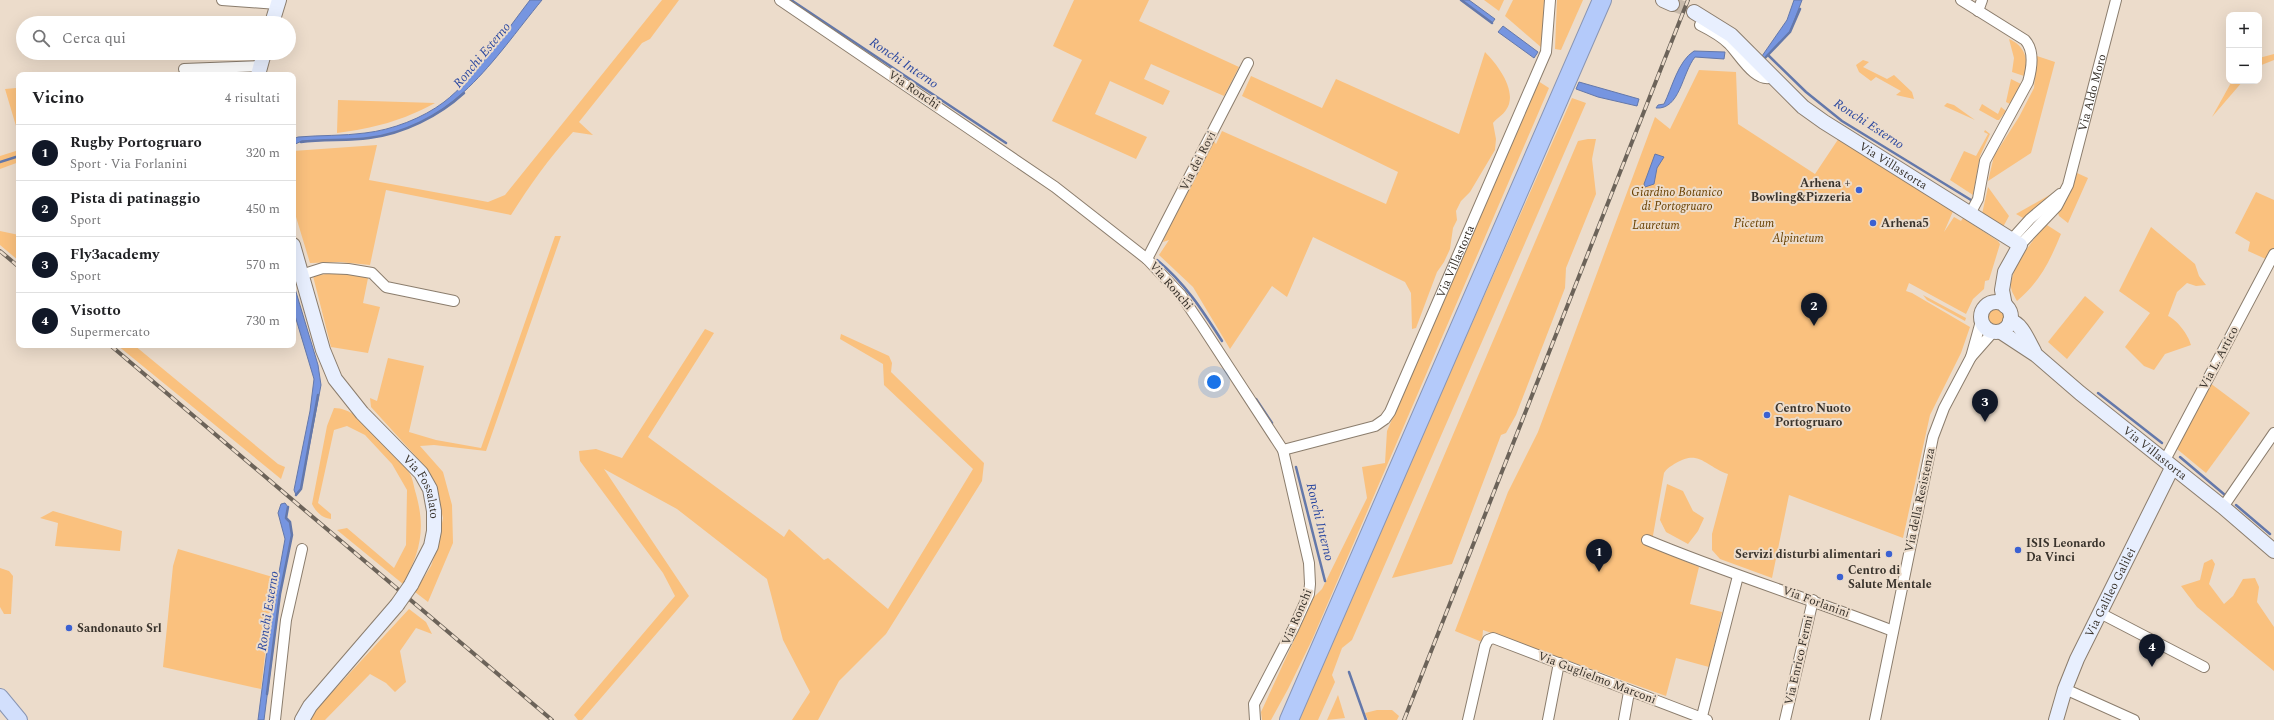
<!DOCTYPE html>
<html lang="it">
<meta charset="utf-8">
<style>
:root{--surface:#fff;--page:#f2f2f2;--text:#202124;--muted:#757577;--line:#e0e0e0;--accent:#111827}
body{margin:0;font-family:Spectral,serif;background:var(--page);color:var(--text)}
.controls{position:absolute;right:12px;top:12px;display:grid;overflow:hidden;border-radius:8px;box-shadow:0 4px 16px #0002}
.controls button{width:36px;height:36px;display:grid;place-items:center;padding:0;border:0;border-bottom:1px solid var(--line);background:var(--surface);color:var(--text);font:20px sans-serif}
.you{position:absolute;left:1214px;top:382px;width:14px;height:14px;margin:-10px;border:3px solid #fff;border-radius:50%;background:#1a73e8;box-shadow:0 0 0 6px #1a73e833}
.badge{display:grid;place-items:center;width:26px;height:26px;border-radius:50%;background:var(--accent);color:#fff;font-size:13px;font-weight:700}
.pin{position:absolute;translate:-50% -33px;filter:drop-shadow(0 1px 2px #0008)}
.pin::after{content:'';position:absolute;top:21px;width:14px;height:12px;background:inherit;clip-path:polygon(0 0,100% 0,50% 100%)}
.list{margin:0;padding:0;list-style:none}
h2{display:flex;justify-content:space-between;align-items:center;height:52px;margin:0;padding:0 16px;font-size:17px}
h2 small{font-size:13px;font-weight:400;color:var(--muted)}
.list li{display:grid;grid-template-columns:26px 1fr auto;gap:12px;align-items:center;box-sizing:border-box;height:56px;padding:0 16px;border-top:1px solid var(--line)}
.list b{display:block;font-size:15px;white-space:nowrap}
.list p{margin:0;font-size:13px;white-space:nowrap;color:var(--muted)}
.list em{font-size:13px;font-style:normal;color:var(--muted)}
.icon{flex:none;width:22px;height:22px;fill:none;stroke:currentColor;stroke-width:2;stroke-linecap:round;stroke-linejoin:round}
.map{position:relative;flex:none;width:2274px;height:720px;overflow:hidden}
.search{position:absolute;background:var(--surface);box-shadow:0 4px 16px #0002;left:16px;top:16px;width:280px;height:44px;display:flex;align-items:center;gap:10px;box-sizing:border-box;padding:0 14px;border-radius:22px;color:var(--muted);font-size:15px}
.panel{position:absolute;background:var(--surface);box-shadow:0 4px 16px #0002;left:16px;top:72px;width:280px;height:276px;border-radius:8px}
.map>svg:first-child{display:block}
.green{fill:#fac17e}
.water{fill:#7695e0;stroke:#6478aa}
.lines{fill:none;stroke-linecap:round;stroke-linejoin:round}
.stream{stroke:#6478aa;stroke-width:2.5}
.secondary-tunnel{stroke:#c8baab;stroke-width:14;stroke-dasharray:14 7;stroke-linecap:butt}
.street-casing{stroke:#8b7d6d;stroke-width:12}
.secondary-casing{stroke:#8b7d6d;stroke-width:16}
.primary-casing{stroke:#8995b2;stroke-width:18}
.highway-casing{stroke:#8995b2;stroke-width:20}
.street{stroke:#fff;stroke-width:10}
.secondary{stroke:#e8effe;stroke-width:14}
.primary{stroke:#d2dffc;stroke-width:16}
.highway{stroke:#b4cafa;stroke-width:18}
.rail-casing{stroke:#6c6359;stroke-width:4}
.rail{stroke:#ecdccb;stroke-width:2.5;stroke-dasharray:8;stroke-linecap:butt}
.secondary-bridge-casing{stroke:#8b7d6d;stroke-width:16;stroke-linecap:butt}
.secondary-bridge{stroke:#e8effe;stroke-width:14}
.poi-dot{fill:#3b61d2;stroke:#ecdccb;stroke-width:1.5}
.labels{text-anchor:middle;dominant-baseline:central;stroke-width:4;stroke-linejoin:round;paint-order:stroke}
.street-label{font-size:12px;fill:#39332c;stroke:#ecdccb}
.poi-label{font-size:12px;font-weight:bold;fill:#39332c;stroke:#ecdccb;text-anchor:start}
.park-label{font-size:12px;font-style:italic;fill:#684000;stroke:#ecdccb}
.water-label{font-size:13px;font-style:italic;fill:#2b48a0;stroke:#ecdccb}
</style>
<div class="map">
<svg width="2274" height="720" viewBox="0 0 2274 720">
<rect width="100%" height="100%" fill="#ecdccb"/>
<g class="green">
<path d="M662,0H679L650,39L642,43L579,122L593,135L573,132C549,158 530,185 511,215L386,190L370,265L340,262L310,263L293,207V151L377,145L369,180L488,202L505,195Z"/>
<path d="M1074,0H1149L1139,21L1239,67L1224,96L1151,64L1144,79L1170,91L1163,105L1110,81L1095,114L1147,137L1136,159L1052,121L1082,60L1053,46Z"/>
<path d="M1484,0H1504L1499,11Z"/>
<path d="M1513,0H1544L1542,48L1505,16Z"/>
<path d="M1557,0H1583L1561,50L1555,49Z"/>
<path d="M2009,39C2024,45 2030,60 2024,76L2012,72L2014,58Z"/>
<path d="M1485,52C1497,64 1519,92 1506,110C1503,115 1497,118 1493,123L1496,139L1495,150L1470,192L1461,201L1456,211L1457,220L1453,228L1450,249L1444,262L1437,272L1416,328L1412,329L1411,293L1405,282L1313,237L1287,297L1272,286L1230,349L1193,287L1159,255L1169,240L1163,242L1166,234L1196,176L1213,140L1216,144L1222,131L1386,204L1398,172L1242,96L1251,76L1322,108L1336,79L1459,134Z"/>
<path d="M2274,54V60L2259,66V58Z"/>
<path d="M2037,56L2055,62L2031,153L1988,181L1994,156L2019,117L2034,88Z"/>
<path d="M1863,60L1869,62L1863,67L1887,79L1894,75L1912,92L1914,99L1896,95L1901,91L1876,77L1871,81L1859,72L1856,65Z"/>
<path d="M1699,70L1736,72L1738,124L1815,174L1839,138L1954,209L1944,232L1954,217L1961,221L1963,218L1998,241L2000,244L1989,280L1985,281L1984,289L1973,299L1966,314L1909,283L1906,291L1912,293L1970,327L1961,353L1930,415L1903,538L1789,495L1772,578L1720,559L1712,550V534L1728,474C1705,466 1699,449 1676,463C1671,466 1667,468 1664,473L1651,547L1699,567L1690,604L1722,612L1709,667L1676,658L1666,696L1483,630L1482,642L1455,631L1508,492L1538,432L1655,117L1670,129Z"/>
<path d="M2011,79L2021,84L2012,105L2006,102Z"/>
<path d="M1538,81L1549,88L1312,640L1288,689L1271,720H1262L1261,712L1314,597L1322,589L1367,498L1362,467L1385,463L1387,431Z"/>
<path d="M2232,81H2243L2212,117Z"/>
<path d="M16,88L19,99V136L5,89Z"/>
<path d="M1572,98L1586,103L1352,640L1342,648L1332,675L1335,682L1318,720H1296Z"/>
<path d="M338,100L435,103C402,121 374,128 337,133Z"/>
<path d="M1947,103L1954,105L1975,120L1944,106Z"/>
<path d="M1982,104L1998,114L2001,107L2006,111L1999,120H1997L1979,110Z"/>
<path d="M1985,130L1990,134L1980,156L1973,195L1950,180L1964,151L1976,156L1988,134L1984,132Z"/>
<path d="M1588,139H1596L1592,159L1596,194L1566,268L1565,288L1516,415L1506,433L1501,435L1452,564L1392,578L1578,141Z"/>
<path d="M19,150V162L0,169V156Z"/>
<path d="M2077,173L2088,178L2068,223L2059,216L2057,210L2070,194Z"/>
<path d="M1988,187L2009,216L2003,227L1982,214Z"/>
<path d="M2060,189L2025,219L2016,214Z"/>
<path d="M2256,192L2274,200V251L2268,260L2248,251L2250,242L2235,233Z"/>
<path d="M2047,225L2061,234C2050,261 2039,283 2017,301C2015,297 2011,291 2011,287C2009,271 2035,235 2047,225Z"/>
<path d="M2151,227L2195,264L2199,276L2206,285L2196,286L2187,283L2177,292L2168,316C2177,320 2188,334 2191,345L2165,354L2154,370L2144,366L2125,347L2150,313L2119,291Z"/>
<path d="M0,231L19,235V261L0,245Z"/>
<path d="M555,236H561L486,451L434,445L420,446L443,472L452,505L453,543L428,602L415,592L431,566L437,549L443,518L437,493L421,462L371,407L370,398L377,401L388,358L424,366L409,432L436,440L481,448Z"/>
<path d="M339,272L368,278L363,303L380,307L368,353L331,347L313,276Z"/>
<path d="M1923,295L1966,318L1965,321L1927,300Z"/>
<path d="M2085,296L2104,312L2067,359L2048,342Z"/>
<circle cx="1996" cy="316" r="10"/>
<path d="M705,329L714,333L648,437L784,537L789,529L824,560L828,558L888,609L973,469L884,385L883,364L840,339L841,334L889,356L892,363L891,372L984,463L982,481L886,634L839,681L818,720H792L810,692L783,640L767,579L677,509L604,469L689,596L582,720H578L574,715L675,596L663,573L580,461L579,451L596,449L622,458Z"/>
<path d="M117,345H134L278,464L285,467L281,479Z"/>
<path d="M2210,383L2250,413L2206,473L2177,449Z"/>
<path d="M334,408C350,408 363,421 374,432C387,445 401,458 410,474C413,479 414,488 416,494C426,530 420,552 403,584L337,530L347,528L394,568L406,545L407,490L392,464L365,435L347,426L334,430L318,503L331,514V519C322,518 316,512 312,504L327,426Z"/>
<path d="M1667,484L1683,491L1693,511L1704,518L1698,531L1688,544L1666,532L1660,520Z"/>
<path d="M53,511L122,531L120,551L55,546L58,523L40,518Z"/>
<path d="M178,549L276,578L271,603L261,689L163,667L173,566Z"/>
<path d="M2212,559L2215,564L2209,584L2224,604L2233,596L2243,579L2255,578L2259,587L2257,602L2274,627V671L2197,607L2181,586L2200,580L2204,563Z"/>
<path d="M0,568L9,571L13,576L11,614H4L0,607Z"/>
<path d="M409,609L426,622L432,634L416,628L400,651L406,682L395,692L386,683L370,674L325,720H309L311,715Z"/>
<path d="M1338,695L1345,718L1327,720Z"/>
<path d="M1377,710H1392L1399,716L1397,720H1368L1365,713Z"/>
</g>
<g class="water">
<path d="M530,0H542C492,61 454,126 369,138C348,141 324,140 302,141L293,145V139L298,137C321,135 343,136 365,133C392,130 423,118 444,102C474,79 506,31 530,0Z"/>
<path d="M1461,0H1469L1495,19L1492,23Z"/>
<path d="M1794,0H1802L1790,32L1765,58L1762,56L1787,20Z"/>
<path d="M1503,26L1538,52L1534,58L1498,32Z"/>
<path d="M1694,51L1725,52L1724,59L1695,57C1682,73 1680,110 1656,108L1658,105L1664,104C1672,88 1678,61 1694,51Z"/>
<path d="M1579,82L1639,99L1637,106L1598,97L1576,89Z"/>
<path d="M1655,154L1664,157L1657,168L1654,184L1645,187L1644,184Z"/>
<path d="M293,282L318,365L321,385L301,489L296,495L294,490L310,411L314,379L293,309Z"/>
<path d="M285,503L288,507L286,517L290,522L292,535L280,594L264,720H258L272,611L285,539L278,513L281,504Z"/>
</g>
<g class="lines">
<g class="stream">
<path d="M791,0L1006,143"/>
<path d="M1461,0L1492,23"/>
<path d="M1768,55L1806,92L1842,121L1971,200"/>
<path d="M1765,58L1790,32L1800,9"/>
<path d="M301,142C324,139 347,141 369,138C403,134 439,116 464,93"/>
<path d="M0,162L19,156"/>
<path d="M1157,260C1185,283 1203,311 1222,341"/>
<path d="M2098,393L2162,443"/>
<path d="M1256,399L1272,423"/>
<path d="M2180,457L2225,495"/>
<path d="M1296,467L1325,581"/>
<path d="M296,495L301,489L318,395"/>
<path d="M2236,505L2270,534"/>
<path d="M1349,672L1366,720"/>
<path d="M267,694L280,594L292,535L290,522L286,518L288,507"/>
</g>
<path class="secondary-tunnel" d="M1672,4L1694,12"/>
<g class="street-casing">
<g id="street">
<path d="M222,0L277,4"/>
<path d="M780,0L1055,187L1147,259L1181,295L1202,326L1283,450L1309,563L1310,584L1309,594L1293,629L1254,704L1255,720"/>
<path d="M1961,0L2025,40C2035,51 2032,68 2028,82L1985,161L1978,199L1970,214"/>
<path d="M1978,11L1982,0"/>
<path d="M1700,25C1710,30 1721,36 1729,44C1739,54 1756,85 1773,77"/>
<path d="M184,69L261,66"/>
<path d="M2012,239L2030,219L2060,194"/>
<path id="s1" d="M2020,245L2057,206L2068,185L2116,0"/>
<path d="M1147,259L1248,63"/>
<path d="M301,275L323,268L348,269L372,273L386,287L454,301"/>
<path d="M1981,321L1971,357L1993,332"/>
<path id="s2" d="M1283,450L1375,426L1385,419L1390,412L1546,52L1550,0"/>
<path d="M2164,462L2274,254"/>
<path d="M2223,507L2274,433"/>
<path d="M1647,540C1728,574 1811,599 1893,631"/>
<path d="M2100,613L2204,667"/>
<path d="M2065,689L2134,720"/>
<path d="M275,720L286,620L302,549"/>
<path d="M1468,720L1485,646L1488,640L1493,638L1707,720"/>
<path d="M1548,720L1559,663"/>
<path d="M1624,720L1629,692"/>
<path d="M1701,720L1738,576"/>
<path d="M1785,720L1813,600"/>
<path d="M1875,720L1933,437L1944,408L1971,357"/>
</g>
</g>
<g class="secondary-casing">
<g id="secondary">
<path d="M1663,0L1672,4"/>
<path id="s3" d="M1694,12L1731,35L1803,107L1824,122L2020,245L2005,272L2002,290L2005,306"/>
<path d="M272,23L279,0"/>
<path d="M258,75L264,53"/>
<path id="s4" d="M293,245L323,350L335,379L362,413L421,473L430,489L434,511V531L431,546L411,585"/>
<circle cx="1996" cy="317" r="15"/>
<path d="M2010,321C2022,323 2028,341 2034,351"/>
<path id="s5" d="M2001,332L2036,355L2080,393L2223,507L2274,551"/>
<path d="M302,720L310,706L397,605"/>
<path id="s6" d="M2056,720L2065,689L2077,659L2172,468"/>
</g>
</g>
<g class="primary-casing">
<path id="primary" d="M0,697L19,720"/>
</g>
<g class="highway-casing">
<path id="highway" d="M1289,720L1602,0"/>
</g>
<use href="#street" class="street"/>
<use href="#secondary" class="secondary"/>
<use href="#primary" class="primary"/>
<use href="#highway" class="highway"/>
<g class="rail-casing">
<g id="rail">
<path d="M0,251L19,267"/>
<path d="M110,345L552,720"/>
<path d="M1404,720L1688,0"/>
</g>
</g>
<use href="#rail" class="rail"/>
<g class="secondary-bridge-casing">
<path id="secondary-bridge" d="M397,605L411,585"/>
</g>
<use href="#secondary-bridge" class="secondary-bridge"/>
</g>
<g class="poi-dot">
<circle cx="1859" cy="190" r="4"/>
<circle cx="1873" cy="223" r="4"/>
<circle cx="1767" cy="415" r="4"/>
<circle cx="2018" cy="550" r="4"/>
<circle cx="1889" cy="554" r="4"/>
<circle cx="1840" cy="577" r="4"/>
<circle cx="69" cy="628" r="4"/>
</g>
<g class="labels">
<g class="street-label">
<text transform="translate(914 90) rotate(34)">Via Ronchi</text>
<text stroke="none"><textPath href="#s1" startOffset="173">Via Aldo Moro</textPath></text>
<text transform="translate(1198 161) rotate(-63)">Via dei Rovi</text>
<text stroke="none"><textPath href="#s3" startOffset="253">Via Villastorta</textPath></text>
<text stroke="none"><textPath href="#s2" startOffset="280">Via Villastorta</textPath></text>
<text transform="translate(1171 286) rotate(49)">Via Ronchi</text>
<text transform="translate(2219 358) rotate(-62)">Via L. Artico</text>
<text stroke="none"><textPath href="#s5" startOffset="196">Via Villastorta</textPath></text>
<text stroke="none"><textPath href="#s4" startOffset="281">Via Fossalato</textPath></text>
<text transform="translate(1920 500) rotate(-78)">Via della Resistenza</text>
<text stroke="none"><textPath href="#s6" startOffset="139">Via Galileo Galilei</textPath></text>
<text transform="translate(1816 602) rotate(20)">Via Forlanini</text>
<text transform="translate(1297 617) rotate(-67)">Via Ronchi</text>
<text transform="translate(1799 660) rotate(-77)">Via Enrico Fermi</text>
<text transform="translate(1597 678) rotate(21)">Via Guglielmo Marconi</text>
</g>
<g class="poi-label">
<text x="1851" y="183" text-anchor="end">Arhena +<tspan x="1851" dy="14">Bowling&amp;Pizzeria</tspan></text>
<text x="1881" y="223">Arhena5</text>
<text x="1775" y="408">Centro Nuoto<tspan x="1775" dy="14">Portogruaro</tspan></text>
<text x="2026" y="543">ISIS Leonardo<tspan x="2026" dy="14">Da Vinci</tspan></text>
<text x="1881" y="554" text-anchor="end">Servizi disturbi alimentari</text>
<text x="1848" y="570">Centro di<tspan x="1848" dy="14">Salute Mentale</tspan></text>
<text x="77" y="628">Sandonauto Srl</text>
</g>
<g class="park-label">
<text x="1677" y="192">Giardino Botanico<tspan x="1677" dy="14">di Portogruaro</tspan></text>
<text x="1754" y="223">Picetum</text>
<text x="1656" y="225">Lauretum</text>
<text x="1798" y="238">Alpinetum</text>
</g>
<g class="water-label">
<text transform="translate(482 55) rotate(-50)">Ronchi Esterno</text>
<text transform="translate(904 63) rotate(34)">Ronchi Interno</text>
<text transform="translate(1869 124) rotate(33)">Ronchi Esterno</text>
<text transform="translate(1320 522) rotate(76)">Ronchi Interno</text>
<text transform="translate(268 611) rotate(-81)">Ronchi Esterno</text>
</g>
</g>
</svg>
<div class="controls">
<button>+</button>
<button>−</button>
</div>
<div class="you"></div>
<div class="pin badge" style="left:1599px;top:572px">1</div>
<div class="pin badge" style="left:1814px;top:326px">2</div>
<div class="pin badge" style="left:1985px;top:422px">3</div>
<div class="pin badge" style="left:2152px;top:667px">4</div>
<div class="search"><svg class="icon" aria-label="search" viewBox="0 0 24 24"><circle cx="10" cy="10" r="6"/><path d="M15 15l6 6"/></svg>Cerca qui</div>
<section class="panel">
<h2>Vicino<small>4 risultati</small></h2>
<ul class="list">
<li><span class="badge">1</span><div><b>Rugby Portogruaro</b><p>Sport · Via Forlanini</p></div><em>320 m</em></li>
<li><span class="badge">2</span><div><b>Pista di patinaggio</b><p>Sport</p></div><em>450 m</em></li>
<li><span class="badge">3</span><div><b>Fly3academy</b><p>Sport</p></div><em>570 m</em></li>
<li><span class="badge">4</span><div><b>Visotto</b><p>Supermercato</p></div><em>730 m</em></li>
</ul>
</section>
</div>
